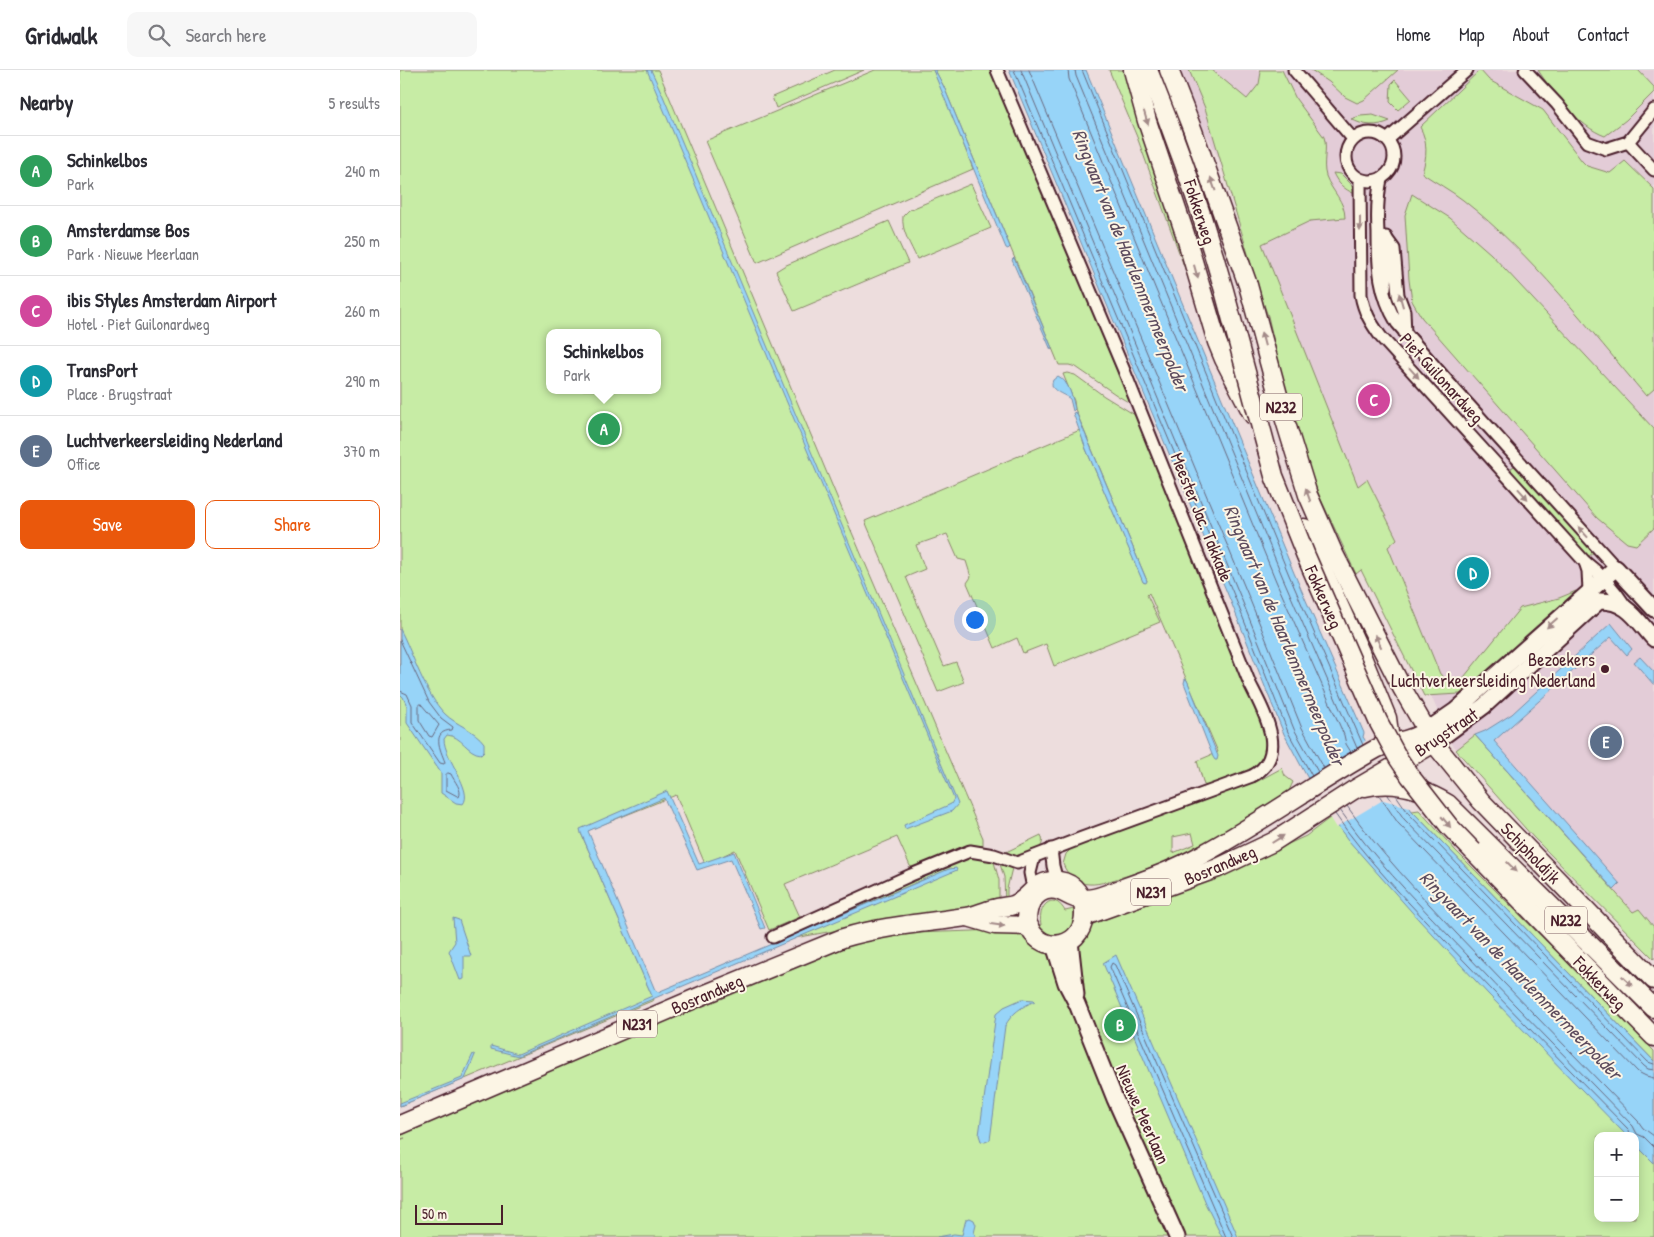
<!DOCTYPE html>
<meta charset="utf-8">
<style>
:root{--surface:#fff;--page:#f7f7f7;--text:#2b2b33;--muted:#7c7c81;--line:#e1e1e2;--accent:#ea580c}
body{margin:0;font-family:"Patrick Hand",sans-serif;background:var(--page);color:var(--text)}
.controls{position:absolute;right:15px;bottom:15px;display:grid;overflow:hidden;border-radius:10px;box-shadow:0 2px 12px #0003}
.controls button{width:45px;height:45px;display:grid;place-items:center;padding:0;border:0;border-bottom:1px solid var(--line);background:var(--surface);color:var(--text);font:25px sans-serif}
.scale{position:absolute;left:15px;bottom:12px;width:88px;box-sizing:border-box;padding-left:5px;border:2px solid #4a1f2b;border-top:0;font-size:14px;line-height:18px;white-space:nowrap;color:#4a1f2b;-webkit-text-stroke:4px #fcf5e5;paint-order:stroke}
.you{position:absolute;left:574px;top:549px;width:18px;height:18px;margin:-12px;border:4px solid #fff;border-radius:50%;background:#1a73e8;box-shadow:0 0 0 8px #1a73e833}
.badge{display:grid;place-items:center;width:32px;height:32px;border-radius:50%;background:var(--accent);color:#fff;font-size:16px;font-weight:700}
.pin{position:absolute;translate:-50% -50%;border:2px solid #fff;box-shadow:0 1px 5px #0006}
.popup{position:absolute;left:146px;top:259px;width:115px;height:65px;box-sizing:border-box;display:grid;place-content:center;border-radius:10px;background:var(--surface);filter:drop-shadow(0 1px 4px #0005);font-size:16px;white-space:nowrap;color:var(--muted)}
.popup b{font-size:19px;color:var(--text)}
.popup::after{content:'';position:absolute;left:50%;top:100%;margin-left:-10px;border:10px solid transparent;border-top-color:var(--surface)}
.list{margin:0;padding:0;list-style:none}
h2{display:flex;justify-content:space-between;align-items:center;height:65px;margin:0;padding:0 20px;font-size:21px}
h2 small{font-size:16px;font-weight:400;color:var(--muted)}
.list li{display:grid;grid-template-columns:32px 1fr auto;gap:15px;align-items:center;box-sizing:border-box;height:70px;padding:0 20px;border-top:1px solid var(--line)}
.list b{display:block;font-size:19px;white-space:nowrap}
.list p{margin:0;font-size:16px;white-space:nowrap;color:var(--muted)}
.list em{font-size:16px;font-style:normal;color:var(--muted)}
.actions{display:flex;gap:10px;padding:15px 20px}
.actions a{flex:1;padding:11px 0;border:1px solid var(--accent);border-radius:10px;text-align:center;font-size:18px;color:var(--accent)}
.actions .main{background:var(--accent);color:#fff}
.icon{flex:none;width:28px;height:28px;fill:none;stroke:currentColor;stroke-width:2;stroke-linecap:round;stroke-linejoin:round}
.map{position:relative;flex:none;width:1254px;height:1167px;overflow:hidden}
header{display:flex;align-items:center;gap:30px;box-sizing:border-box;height:70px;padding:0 25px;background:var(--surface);border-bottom:1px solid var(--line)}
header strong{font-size:24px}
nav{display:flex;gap:28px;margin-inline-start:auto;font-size:18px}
.search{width:350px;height:45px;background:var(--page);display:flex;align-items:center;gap:12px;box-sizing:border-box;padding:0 18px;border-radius:10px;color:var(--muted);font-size:19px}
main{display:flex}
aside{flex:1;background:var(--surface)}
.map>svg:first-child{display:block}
.built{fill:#e3ccd7}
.green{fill:#c7eca5;stroke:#888668;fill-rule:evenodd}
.water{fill:#97d4f8;stroke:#788ca6}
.pier{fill:#eddddd}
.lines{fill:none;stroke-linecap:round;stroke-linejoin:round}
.shore{stroke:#69677d;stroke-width:1}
.street-casing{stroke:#4a1f2b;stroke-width:15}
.secondary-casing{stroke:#4a1f2b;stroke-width:19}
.primary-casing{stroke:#4a1f2b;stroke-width:21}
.street{stroke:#fcf5e5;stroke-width:11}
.secondary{stroke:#fcf5e5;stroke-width:15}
.primary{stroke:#fcf5e5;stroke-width:18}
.primary-bridge-casing{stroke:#4a1f2b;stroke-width:21;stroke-linecap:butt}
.primary-bridge{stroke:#fcf5e5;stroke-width:18}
.oneway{fill:#a38a88}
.poi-dot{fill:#4a1f2b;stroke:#fcf5e5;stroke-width:2}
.labels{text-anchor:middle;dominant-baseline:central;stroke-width:4;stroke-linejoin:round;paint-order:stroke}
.shield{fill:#fcf5e5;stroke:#7f5f63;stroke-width:1}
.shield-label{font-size:16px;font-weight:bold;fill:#4a1f2b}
.street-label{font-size:18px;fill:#4a1f2b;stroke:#fcf5e5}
.poi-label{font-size:18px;fill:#4a1f2b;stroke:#fcf5e5;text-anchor:end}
.water-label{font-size:19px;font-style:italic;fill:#5d4c5e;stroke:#fcf5e5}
</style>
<header>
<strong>Gridwalk</strong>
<div class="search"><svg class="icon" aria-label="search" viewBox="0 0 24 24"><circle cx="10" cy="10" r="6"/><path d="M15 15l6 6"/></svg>Search here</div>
<nav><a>Home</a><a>Map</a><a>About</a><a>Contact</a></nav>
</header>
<main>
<aside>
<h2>Nearby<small>5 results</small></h2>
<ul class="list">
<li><span class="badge" style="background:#2e9e5b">A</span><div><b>Schinkelbos</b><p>Park</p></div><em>240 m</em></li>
<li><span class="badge" style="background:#2e9e5b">B</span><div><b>Amsterdamse Bos</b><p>Park · Nieuwe Meerlaan</p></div><em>250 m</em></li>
<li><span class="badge" style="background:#d1479c">C</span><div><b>ibis Styles Amsterdam Airport</b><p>Hotel · Piet Guilonardweg</p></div><em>260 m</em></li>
<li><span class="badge" style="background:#0f9aa8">D</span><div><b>TransPort</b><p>Place · Brugstraat</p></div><em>290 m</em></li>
<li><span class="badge" style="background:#5c6f8a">E</span><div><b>Luchtverkeersleiding Nederland</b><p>Office</p></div><em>370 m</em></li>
</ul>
<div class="actions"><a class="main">Save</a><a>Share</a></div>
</aside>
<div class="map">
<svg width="1254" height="1167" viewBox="0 0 1254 1167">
<rect width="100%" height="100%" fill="#eddddd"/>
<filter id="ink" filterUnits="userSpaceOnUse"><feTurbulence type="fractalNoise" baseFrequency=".02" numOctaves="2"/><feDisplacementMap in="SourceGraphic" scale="10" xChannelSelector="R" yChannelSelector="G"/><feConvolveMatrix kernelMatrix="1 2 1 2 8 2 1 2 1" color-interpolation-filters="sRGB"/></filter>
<g filter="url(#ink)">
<path class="built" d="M774,0H1254V888L1052,674L963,470L838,127Z"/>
<g class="green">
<path d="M0,0H258L447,451L583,768V776L572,775L516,800L510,796L497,767L385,814L400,847L369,860L335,780L305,794L276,725L181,763L254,930L0,1036ZM150,263H258V320H150Z"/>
<path d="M435,0H464L376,38L372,27Z"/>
<path d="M475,0H533L548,34L573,99L357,193L305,71Z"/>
<path d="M535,0H591L600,16L730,333L718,326L676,297L669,295H659L544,17Z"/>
<path d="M709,0H728L790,192L796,229L737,67Z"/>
<path d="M789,0H812L847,29L859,14L861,2L859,0H882L896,29L924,67C928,79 922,93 926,106C932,122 945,131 945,148L910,151L862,174L958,416L967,409L997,469L988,477L1040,604L1056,617L1120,538L1159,528L1176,521L1060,624L1024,626L961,500L956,504L918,423L907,393L883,311L868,246L859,221L805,38Z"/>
<path d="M911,0H998L964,30L957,33L945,27L929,12Z"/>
<path d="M1080,0L1089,10L1143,40L1182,91L1187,96L1210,103L1225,91L1254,119V319L1246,326C1188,258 1133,185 1063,130C1050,120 1035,112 1022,103C1027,87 1028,72 1020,57Z"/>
<path d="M1138,0H1238L1254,17V22L1226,50L1205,66C1179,57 1152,22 1138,0Z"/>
<path d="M995,10L1011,29L998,40L990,32L991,14Z"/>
<path d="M973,45L990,51C977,57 963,56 951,49L960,46Z"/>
<path d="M933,103L941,104L951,114L955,124C944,119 938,114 933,103Z"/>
<path d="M571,114L591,158L517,189C511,175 501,161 503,146L509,140Z"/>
<path d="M1012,124L1050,148L1091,184L1254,359V458L1236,475L1227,473L1197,448L1022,248L1012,231L1009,210L1005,145Z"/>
<path d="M489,151L508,193L394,241L376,201L384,196Z"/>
<path d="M667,303L675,305L704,326L735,345L865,661L866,683L861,694L810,716L804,715L797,691L818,682L749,523L747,525L760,552L654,596L646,574L623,583L617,568L595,578L567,513L571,507L566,491L558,489L547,464L516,475L525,499L506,507L544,596L556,592L564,612L538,622L465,451L680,360L686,379L744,513L747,511L675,339L674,331L663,304Z"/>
<path d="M1116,395L1194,482L1188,487L1112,403L1111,398Z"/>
<path d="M1075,665L1233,842L1239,839L1254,857V889L1133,767L1056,680Z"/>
<path d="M882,698L885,706L893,712C891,716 889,722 886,725C879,732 868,737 860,742C817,769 774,791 726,806C715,809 700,815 689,814C677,814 667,805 663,794L666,784L673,777L756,743L858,711ZM792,763L795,774L773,783V767Z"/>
<path d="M1019,740L1056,781L1176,901L1254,981V991L1012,741Z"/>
<path d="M931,747L1254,1022V1167H0V1070L5,1068L0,1069V1064L457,865L573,861L619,858L641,855C637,836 653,820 665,841L674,839V849L690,847L844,796L875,780L906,766ZM1198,1066H1235V1148H1198Z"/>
<path d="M641,765C648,780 628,784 618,788L604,783Z"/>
<path d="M573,787L594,792L599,810V834L504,848L395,868L525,809L375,873L372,869L562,789Z"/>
<path d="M600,794L612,798L607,819V833H605L604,807Z"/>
</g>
<g class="water">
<path d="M247,0H251L263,26L558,734L552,741L505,759L504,755L551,734L554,729Z"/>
<path d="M533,0H535L544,17L610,177L608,179L606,178Z"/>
<path d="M609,0H686L894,503L964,663L963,667L1012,741L1254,991V1093L1235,1074V1066H1227L1089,925L1019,850L948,770L931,747L906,705L884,664L831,532Z"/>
<path d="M614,188L652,278L651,280L612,190Z"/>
<path d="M658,306C669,311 673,329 675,339L673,341L670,329C663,323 648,321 653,310Z"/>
<path d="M676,342L747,511L746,513L743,512L686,379L673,343Z"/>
<path d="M1211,553L1232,579L1227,585L1211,567L1094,671L1220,814L1214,820L1075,665L1085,661L1112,644Z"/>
<path d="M0,559C13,584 25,624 45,644C56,655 75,660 84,673V681L81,684C67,683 62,666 47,665L44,669C44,688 74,721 63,734L56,733L41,723V703L7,653V636L3,627L0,624Z"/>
<path d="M1240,587L1254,602V615L1234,592Z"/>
<path d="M785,609L787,610L818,686L817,690H815L813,687L784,613Z"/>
<path d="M267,721L299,794L334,782L365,858L361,859L331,789L297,800L264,728L188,761L255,920L258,922L549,799L556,798L557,800L118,986L91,979V976L118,984L252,926L181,763L180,759Z"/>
<path d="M53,848L59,850L71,886H64V909L60,910L49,881L55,872Z"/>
<path d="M716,885L838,1167H822L805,1133L703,893Z"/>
<path d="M622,929L634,930L635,931C621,937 612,943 605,956L590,1070L585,1072L581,1071L579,1065L596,944L604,937Z"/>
<path d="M73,984L75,985L65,1009L0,1036V1033L62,1008Z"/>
<path d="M570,1148L574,1150L576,1155L574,1163L576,1167H537L554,1164L562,1165L566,1149Z"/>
</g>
<path class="pier" d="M967,669L1013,738L983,730L936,758L906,710L955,681Z"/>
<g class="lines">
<g class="shore">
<path d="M614,0L836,530L888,662L912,706"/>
<path d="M621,0L841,528L894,659L918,702"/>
<path d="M629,0L848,525L901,656L924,698"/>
<path d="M668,0L669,9L876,511L944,665L946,674L951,682"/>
<path d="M675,0L676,6L883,508L957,678"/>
<path d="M682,0L889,505L963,675"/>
<path d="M0,570L29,632L41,648L53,657L52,660C31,661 40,679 45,692L44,694L40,693L12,652V635L7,624L0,621"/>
<path d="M21,634L39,655L32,667L29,666L19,650V636Z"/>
<path d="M48,703L51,704C54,711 63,720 59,727L46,720V705Z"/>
<path d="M979,725L998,753L1238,1002L1246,1006L1254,1008"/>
<path d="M988,725L1004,749L1244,996L1248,999L1254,1000"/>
<path d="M996,725L1009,744L1248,992L1254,994"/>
<path d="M947,736C978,781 1019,823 1056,863C1116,926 1177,988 1238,1051L1243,1058L1254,1066"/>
<path d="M940,740C971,785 1013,828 1050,867C1110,931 1172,993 1233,1056L1237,1064L1244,1067L1254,1077"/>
<path d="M935,744C965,788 1007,831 1044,870C1105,934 1167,997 1229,1060L1230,1066"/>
<path d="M826,1167L710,897L712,893L715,895L833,1167"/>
</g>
<g class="street-casing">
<g id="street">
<path d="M894,0L953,69"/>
<path d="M1125,0L1157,34L1187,72L1206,79L1228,72L1254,40"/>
<circle cx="970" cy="87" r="24"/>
<path d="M987,70L1067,0"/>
<path d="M1228,72L1254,100"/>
<path d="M981,109C977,128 977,144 978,163C978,197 979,223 997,253L1056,321L1216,498"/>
<path d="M960,110L961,225C964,242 971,253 981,267L1185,492C1201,504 1215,520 1226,537"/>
<path d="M986,168L994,179L998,225L1004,241L1005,264"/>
<path d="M985,218L987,197L986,167"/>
<path d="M1185,492L1188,501L1189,521"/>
<path d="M651,779L653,796L657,811"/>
<path d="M633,818L630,803L634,787"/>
<path d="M373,867L511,805L570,781L594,785L617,793L682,768L852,706C890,686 864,642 850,614L723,298L597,0"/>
</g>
</g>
<g class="secondary-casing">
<g id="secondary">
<path d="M1026,661L1055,641L1216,498L1254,539"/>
<path d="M1034,673L1084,636L1199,531C1227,530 1237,550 1254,569"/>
<path d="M670,871L676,925"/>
<path d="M654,875L666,913L677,934L715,1029L777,1167"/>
</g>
</g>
<g class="primary-casing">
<g id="primary">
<path d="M733,0L747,51L785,164L817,272L824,289L853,345"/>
<path d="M748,0C783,85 812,172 835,261"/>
<path d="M769,0L793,61L848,215L884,347L908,425L933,482L1002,618L1034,673L1081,731L1254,910"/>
<path d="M904,458L960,582L987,648L989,663L987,671"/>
<path d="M965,717C995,710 1022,718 1048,734L1254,938"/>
<path d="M1073,781L1254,967"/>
<path d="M685,846L818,798L873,772L952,721L1034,673"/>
<path d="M568,847L595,855L629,856"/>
<path d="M0,1055L301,926L443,868C483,856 525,853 566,847C575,846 584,841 593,839C599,837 604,837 610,836C629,833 633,808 659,811C691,815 693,868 661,874C649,877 636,871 630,859C621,842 635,816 656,820C664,821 670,828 679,829C688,830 699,827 707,824C739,812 773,801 803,784C862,752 917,712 976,679C992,670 1009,673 1026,661"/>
</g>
</g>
<use href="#street" class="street"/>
<use href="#secondary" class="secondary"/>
<use href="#primary" class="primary"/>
<g class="primary-bridge-casing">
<path id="primary-bridge" d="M835,261L874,406L906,486L978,651L998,688L1010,706L1049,756L1073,781"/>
</g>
<use href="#primary-bridge" class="primary-bridge"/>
</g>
<defs><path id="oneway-solid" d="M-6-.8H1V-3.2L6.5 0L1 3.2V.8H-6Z" transform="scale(1.25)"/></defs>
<g class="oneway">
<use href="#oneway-solid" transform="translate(746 48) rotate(73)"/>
<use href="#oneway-solid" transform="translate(813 114) rotate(-110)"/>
<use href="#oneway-solid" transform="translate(960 154) rotate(90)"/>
<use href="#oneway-solid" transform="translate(796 202) rotate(74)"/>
<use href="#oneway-solid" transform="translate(1001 230) rotate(-106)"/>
<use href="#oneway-solid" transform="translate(863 269) rotate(-105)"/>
<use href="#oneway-solid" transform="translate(1014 303) rotate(48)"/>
<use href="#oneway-solid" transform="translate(1123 424) rotate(48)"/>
<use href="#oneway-solid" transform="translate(908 425) rotate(-110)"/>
<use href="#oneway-solid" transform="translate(1183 462) rotate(-132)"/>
<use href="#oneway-solid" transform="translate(1152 553) rotate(138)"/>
<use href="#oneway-solid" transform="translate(978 571) rotate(-117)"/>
<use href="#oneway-solid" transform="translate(1046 752) rotate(50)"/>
<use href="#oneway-solid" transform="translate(878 769) rotate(-32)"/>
<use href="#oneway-solid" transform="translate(1112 797) rotate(45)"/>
<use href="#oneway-solid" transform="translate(598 855) rotate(7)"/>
<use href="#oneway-solid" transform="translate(1227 911) rotate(45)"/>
</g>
</g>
<circle class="poi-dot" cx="1205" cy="599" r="5"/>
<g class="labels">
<g class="shield">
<rect x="860" y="323.5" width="42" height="27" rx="4"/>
<rect x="731" y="808.5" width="40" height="27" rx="4"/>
<rect x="1145" y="836.5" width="42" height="27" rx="4"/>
<rect x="217" y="940.5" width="40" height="27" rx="4"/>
</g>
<g class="shield-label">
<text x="881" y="337">N232</text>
<text x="751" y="822">N231</text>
<text x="1166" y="850">N232</text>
<text x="237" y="954">N231</text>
</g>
<g class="street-label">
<text transform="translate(800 142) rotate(72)">Fokkerweg</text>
<text transform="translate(1042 308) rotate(48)">Piet Guilonardweg</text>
<text transform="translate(802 447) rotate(68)">Meester Jac. Takkade</text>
<text transform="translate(924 527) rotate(66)">Fokkerweg</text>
<text transform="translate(1046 662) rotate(-34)">Brugstraat</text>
<text transform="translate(1131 783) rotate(46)">Schipholdijk</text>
<text transform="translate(820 795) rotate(-23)">Bosrandweg</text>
<text transform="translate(1200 913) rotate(46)">Fokkerweg</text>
<text transform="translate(307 924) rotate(-23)">Bosrandweg</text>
<text transform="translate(743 1044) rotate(66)">Nieuwe Meerlaan</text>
</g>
<g class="poi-label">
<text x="1195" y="589">Bezoekers<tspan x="1195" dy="21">Luchtverkeersleiding Nederland</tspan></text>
</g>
<g class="water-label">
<text transform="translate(731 190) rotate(68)">Ringvaart van de Haarlemmermeerpolder</text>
<text transform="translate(885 565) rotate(67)">Ringvaart van de Haarlemmermeerpolder</text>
<text transform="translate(1121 905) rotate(46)">Ringvaart van de Haarlemmermeerpolder</text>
</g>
</g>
</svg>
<div class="controls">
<button>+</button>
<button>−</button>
</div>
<div class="scale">50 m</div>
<div class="you"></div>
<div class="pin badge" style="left:204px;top:359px;background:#2e9e5b">A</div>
<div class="popup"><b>Schinkelbos</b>Park</div>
<div class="pin badge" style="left:720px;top:955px;background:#2e9e5b">B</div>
<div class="pin badge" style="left:974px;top:330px;background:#d1479c">C</div>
<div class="pin badge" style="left:1073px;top:503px;background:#0f9aa8">D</div>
<div class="pin badge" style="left:1206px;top:672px;background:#5c6f8a">E</div>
</div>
</main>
